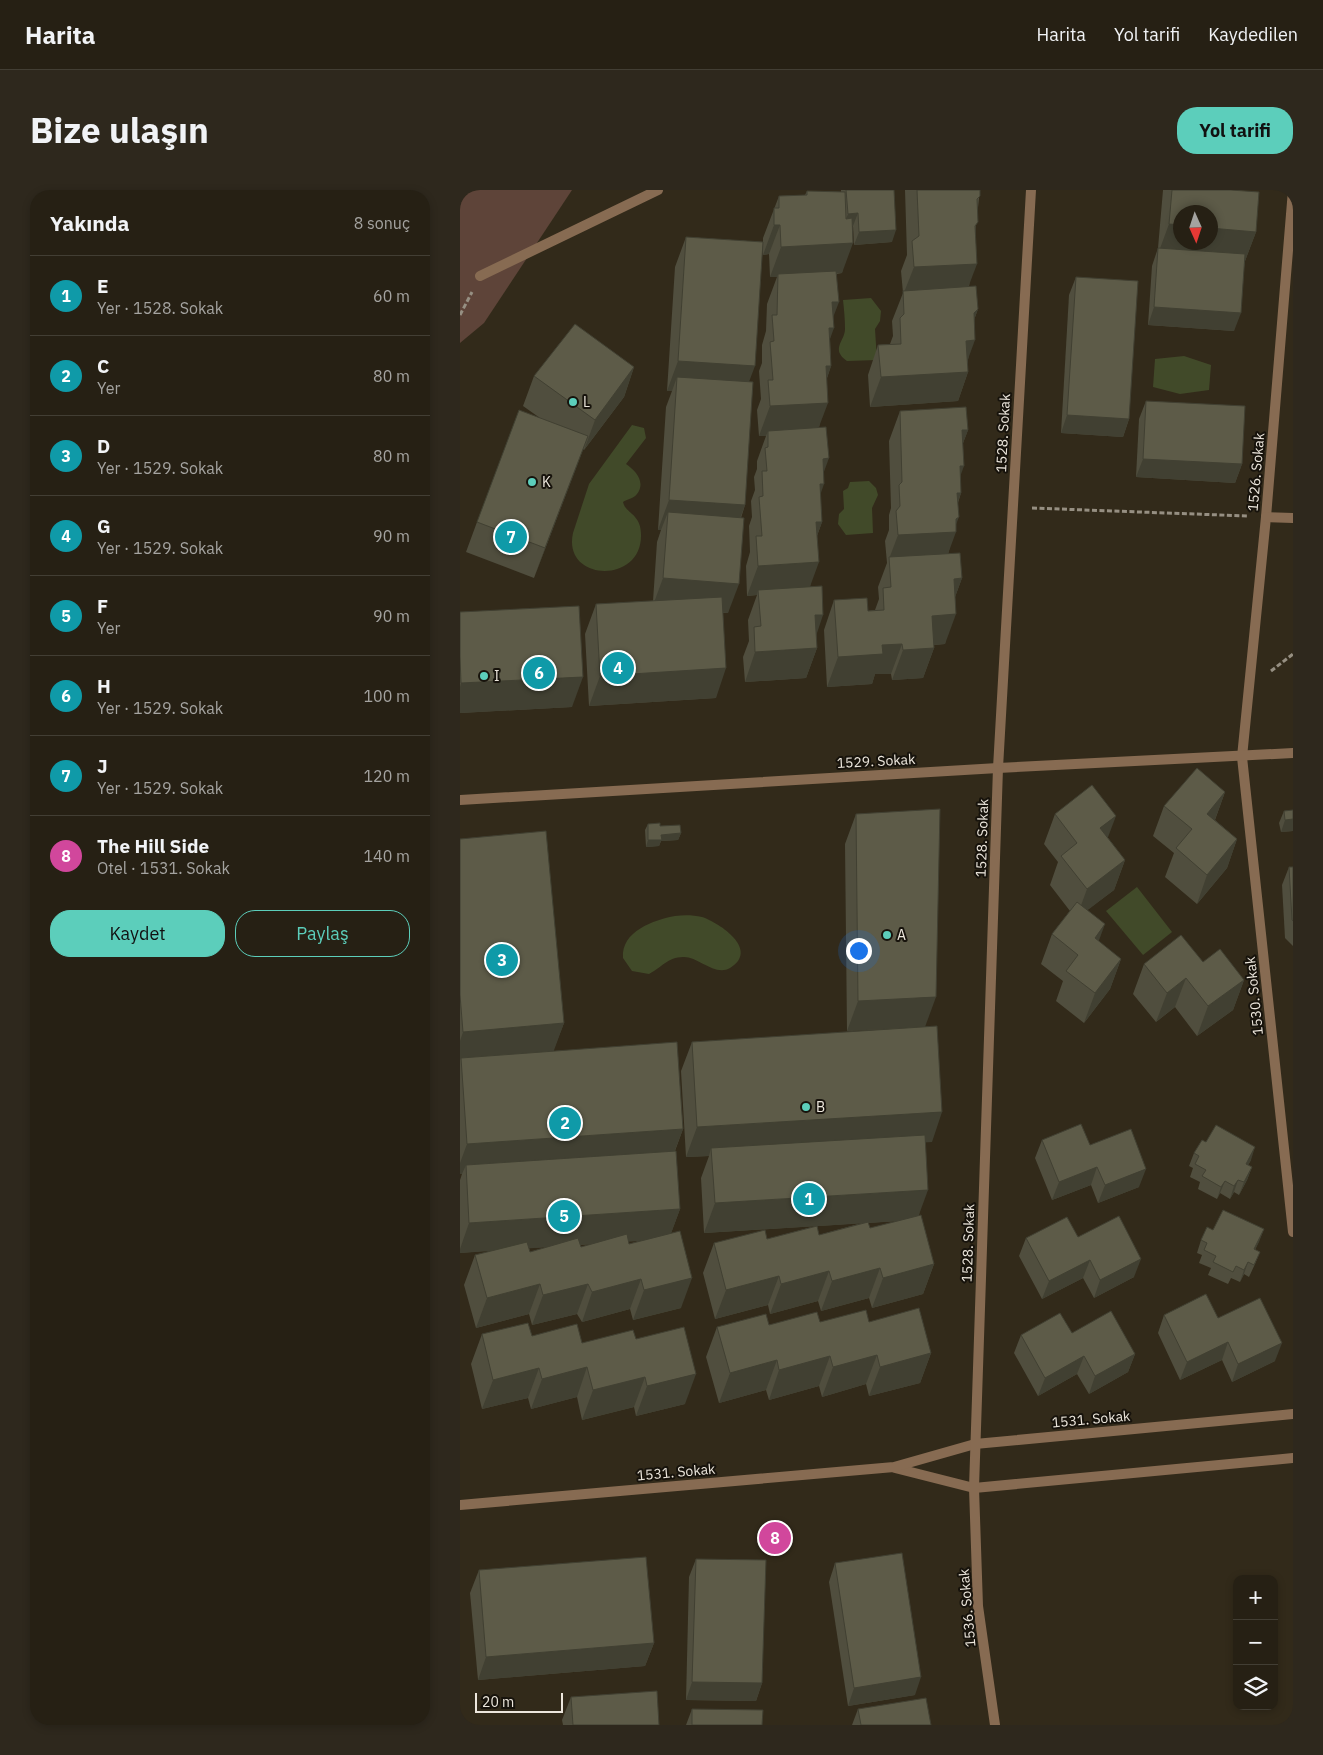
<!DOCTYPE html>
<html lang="tr">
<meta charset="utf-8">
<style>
:root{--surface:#262014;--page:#2e281d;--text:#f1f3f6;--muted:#a4a3a0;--line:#423e34;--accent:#5ccebb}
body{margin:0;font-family:"IBM Plex Sans",sans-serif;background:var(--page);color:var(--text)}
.controls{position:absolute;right:15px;bottom:15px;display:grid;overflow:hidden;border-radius:10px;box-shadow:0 2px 8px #0003}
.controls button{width:45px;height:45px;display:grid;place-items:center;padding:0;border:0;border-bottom:1px solid var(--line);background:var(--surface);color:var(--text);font:25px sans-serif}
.compass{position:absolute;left:713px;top:15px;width:45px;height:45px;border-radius:50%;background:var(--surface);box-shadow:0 2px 8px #0003;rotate:177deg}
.scale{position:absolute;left:15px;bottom:12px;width:88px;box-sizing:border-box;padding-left:5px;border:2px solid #ede7dd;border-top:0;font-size:14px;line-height:18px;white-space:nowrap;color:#ede7dd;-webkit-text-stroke:4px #17130c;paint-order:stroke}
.you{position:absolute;left:398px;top:760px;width:18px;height:18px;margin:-12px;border:4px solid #fff;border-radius:50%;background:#1a73e8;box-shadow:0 0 0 8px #1a73e833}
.badge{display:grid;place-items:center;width:32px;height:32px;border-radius:50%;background:var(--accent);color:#fff;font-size:16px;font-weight:700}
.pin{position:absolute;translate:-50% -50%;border:2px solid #fff;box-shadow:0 1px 5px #0006}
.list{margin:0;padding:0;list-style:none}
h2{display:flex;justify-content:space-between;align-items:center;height:65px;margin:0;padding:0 20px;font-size:21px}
h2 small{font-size:16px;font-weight:400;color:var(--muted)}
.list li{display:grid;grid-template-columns:32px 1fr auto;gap:15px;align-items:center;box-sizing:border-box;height:80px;padding:0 20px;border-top:1px solid var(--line)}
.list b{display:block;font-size:19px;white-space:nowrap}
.list p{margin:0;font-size:16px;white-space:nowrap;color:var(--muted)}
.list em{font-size:16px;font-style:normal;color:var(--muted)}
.actions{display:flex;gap:10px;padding:15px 20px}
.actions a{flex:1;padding:11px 0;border:1px solid var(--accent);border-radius:20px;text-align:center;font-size:18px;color:var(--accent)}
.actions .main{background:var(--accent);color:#111}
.icon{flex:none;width:28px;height:28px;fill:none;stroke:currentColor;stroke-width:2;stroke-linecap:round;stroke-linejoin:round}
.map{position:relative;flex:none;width:833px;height:1535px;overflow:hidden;border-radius:20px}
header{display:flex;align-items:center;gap:30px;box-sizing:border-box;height:70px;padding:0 25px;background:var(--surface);border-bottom:1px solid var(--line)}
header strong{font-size:24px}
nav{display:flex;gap:28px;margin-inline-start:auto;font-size:18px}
.intro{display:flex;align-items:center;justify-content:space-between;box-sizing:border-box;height:120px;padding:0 30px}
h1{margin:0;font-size:35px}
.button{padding:12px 22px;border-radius:20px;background:var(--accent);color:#111;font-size:18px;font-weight:700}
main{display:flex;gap:30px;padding:0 30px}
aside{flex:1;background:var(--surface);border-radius:20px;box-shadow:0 2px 8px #0003}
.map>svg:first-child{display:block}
.green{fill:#5e4439}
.water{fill:#414a29}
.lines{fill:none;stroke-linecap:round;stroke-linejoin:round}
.path{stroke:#968f82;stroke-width:3;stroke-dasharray:5 2.5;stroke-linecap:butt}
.minor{stroke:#876b52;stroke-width:10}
.wall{fill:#504e3e;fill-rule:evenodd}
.shaded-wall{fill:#414032}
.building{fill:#5d5b48;stroke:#414032}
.poi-dot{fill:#5ccebb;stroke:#17130c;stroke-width:2}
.labels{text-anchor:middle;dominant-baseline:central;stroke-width:4;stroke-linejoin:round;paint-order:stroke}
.poi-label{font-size:14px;fill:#ede7dd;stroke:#17130c;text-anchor:start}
.street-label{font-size:14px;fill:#ede7dd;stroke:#17130c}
</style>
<header>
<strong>Harita</strong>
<nav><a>Harita</a><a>Yol tarifi</a><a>Kaydedilen</a></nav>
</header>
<div class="intro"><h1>Bize ulaşın</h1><a class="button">Yol tarifi</a></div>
<main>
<aside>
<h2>Yakında<small>8 sonuç</small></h2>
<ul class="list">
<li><span class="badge" style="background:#0f9aa8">1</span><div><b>E</b><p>Yer · 1528. Sokak</p></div><em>60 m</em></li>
<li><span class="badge" style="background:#0f9aa8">2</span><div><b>C</b><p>Yer</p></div><em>80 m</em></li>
<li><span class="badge" style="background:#0f9aa8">3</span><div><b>D</b><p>Yer · 1529. Sokak</p></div><em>80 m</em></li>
<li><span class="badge" style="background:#0f9aa8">4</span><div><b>G</b><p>Yer · 1529. Sokak</p></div><em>90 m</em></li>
<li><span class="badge" style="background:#0f9aa8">5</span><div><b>F</b><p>Yer</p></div><em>90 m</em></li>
<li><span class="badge" style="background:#0f9aa8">6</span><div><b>H</b><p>Yer · 1529. Sokak</p></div><em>100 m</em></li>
<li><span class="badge" style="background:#0f9aa8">7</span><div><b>J</b><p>Yer · 1529. Sokak</p></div><em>120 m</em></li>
<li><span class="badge" style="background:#d1479c">8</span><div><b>The Hill Side</b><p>Otel · 1531. Sokak</p></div><em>140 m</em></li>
</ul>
<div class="actions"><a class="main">Kaydet</a><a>Paylaş</a></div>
</aside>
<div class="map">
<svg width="833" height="1535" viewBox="0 0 833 1535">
<rect width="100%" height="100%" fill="#322a1a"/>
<path class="green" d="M0,0H112L24,133L0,153Z"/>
<g class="water">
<path d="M411,108L421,121L420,131L415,139L417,170L387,171C370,159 385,151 385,139C385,129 384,119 383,110Z"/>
<path d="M724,166L751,175L749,200L720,204L693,197L695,169Z"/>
<path d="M172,235L184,238L186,248L166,274C176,281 186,292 177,304C173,309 167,309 163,312C165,323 181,324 181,344C183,395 102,392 113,343L129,294Z"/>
<path d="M409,291L416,298L418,305L412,318L413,343L386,345L378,334L379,324L384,319L383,301L388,298L390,292Z"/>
<path d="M677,697L712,742L683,765L646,721Z"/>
<path d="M215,726C224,725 233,725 242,727C260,733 300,760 270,778C255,787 238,766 223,767C208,767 201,778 189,784L172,781L163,768C161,741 194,730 215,726Z"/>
</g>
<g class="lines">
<g class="path">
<path d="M0,125L12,102"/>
<path d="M572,318L788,326"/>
<path d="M811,481L833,464"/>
</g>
<g class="minor">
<path d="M833,0L806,327L782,567L833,1042"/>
<path d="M20,86L198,0"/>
<path d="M806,327L833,328"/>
<path d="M0,610L538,578L833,563"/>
<path d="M435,1278L514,1298L833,1268"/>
<path d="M0,1315L434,1277L515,1254L833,1224"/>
<path d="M535,1535L518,1416L514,1298L538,578L571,0"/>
</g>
</g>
<g class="wall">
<path d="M381,0H434L432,52L394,55L393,36H392L382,83L377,84L373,127L370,149L371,176L367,188L359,238L364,283L360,305L362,332L357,346L350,397L356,445L357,458L346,488L285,492L283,467L289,451L288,430L297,405L287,406L286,376L290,362L289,336L292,327L291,311L295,300L294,287L297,279V271L306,246H299L297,220L301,209L299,181L302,173V155L306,141L307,114L317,87H310L309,64L303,65V52L289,191L285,315L281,328L268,423H263L256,508L129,516L125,444L136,414L193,411L197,352L201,340H198L206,217L212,201H207L215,77L226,47L303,52V48L319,6L345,5L347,1L381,2Z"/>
<path d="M445,0H520L509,97L518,119L514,130L508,170V182L498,211L410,217L408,185L418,155L430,154L433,146L432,131L443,103L441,81L447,65Z"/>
<path d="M703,0H771L796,42L785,71L774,141L688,135L692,76L698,58Z"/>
<path d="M616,87L669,229L663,247L601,243L609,105Z"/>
<path d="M174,177L164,207L124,260L123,259L74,388L6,362L17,332L80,228L63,216L74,186Z"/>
<path d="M686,211L782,274L775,293L676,287L679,229Z"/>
<path d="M440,221L508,240L503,253L500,286L501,303L498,313L496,334L488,364L502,388L495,407L485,454L474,455V458L463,488L432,490L431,484H415L412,494L367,497L364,440L374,410L408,421L415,420L419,409L418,397L427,373L425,351L429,340V325L431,318L429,251Z"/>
<path d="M0,422L112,517L0,523Z"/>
<path d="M765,602L755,630L777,649L767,678L737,714L705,687L714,663L693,646L704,616Z"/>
<path d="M833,620V641L821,642L819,633L824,621Z"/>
<path d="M396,624L465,837L472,952H465L459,1026L474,1074L463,1104L412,1118L409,1108L361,1121L358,1111L310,1124L308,1115L255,1129L243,1083L254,1053L307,1049L356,1036L244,1043L241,988L249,966L226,967L221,881L232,852L457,838L387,841L385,654ZM438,1031L410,1038L408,1033L421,1032ZM402,1033L359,1045L357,1036L374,1035Z"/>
<path d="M595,624L648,648L665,670L654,700L627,720L639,752L661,769L650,799L624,833L596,811L603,791L581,774L592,744L610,721L590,695L598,672L584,654Z"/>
<path d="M188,634L200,636L221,643L218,650L201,651L199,656L186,657L185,640Z"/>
<path d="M0,649L104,833L93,861L223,939L215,961L220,1019L211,1043L221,1118L173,1130L170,1119L122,1132L117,1124L72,1135L69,1124L16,1138L4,1095L15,1065L35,1060L0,1063V990L2,984H0ZM182,1050L169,1054L168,1051ZM132,1054L121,1057L120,1055ZM87,1057L70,1062L69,1058Z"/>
<path d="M829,677H833V756L825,748L822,695Z"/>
<path d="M743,772L784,790L773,820L737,846L715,817L696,832L673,804L684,774Z"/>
<path d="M582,950L630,955L679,997L638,1013L631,995L592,1010L575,968Z"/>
<path d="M734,963L791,970L788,975L792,977L787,990L779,1005L774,1002L770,1009L760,1003L757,1009L738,999L740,992L730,987L733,978L729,976Z"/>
<path d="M804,1039L795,1060L800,1062L795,1074L789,1087L784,1084L780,1092L771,1088L768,1094L748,1085L751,1078L739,1073L742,1065L737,1063L741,1050L753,1040Z"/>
<path d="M618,1047L674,1087L634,1108L623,1088L582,1109L559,1066L566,1048Z"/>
<path d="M704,1125L758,1128L815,1171L772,1192L762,1170L720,1190L698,1143Z"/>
<path d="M360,1132H409L471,1163L460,1193L409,1206L406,1194L362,1207L359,1196L309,1210L306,1200L259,1213L246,1167L257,1137Z"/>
<path d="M22,1144L122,1153L176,1149L225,1214L176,1226L174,1217L122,1230L117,1207L71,1219L68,1208L22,1219L11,1174Z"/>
<path d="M561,1145L675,1164L668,1182L629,1204L617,1184L578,1206L554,1163Z"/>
<path d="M236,1369L302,1493L296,1511L226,1510L229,1387Z"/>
<path d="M375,1373L455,1505L388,1516L369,1392Z"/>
<path d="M19,1380L194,1453L185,1476L18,1490L10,1403Z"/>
<path d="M111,1507L199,1535H103L102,1530Z"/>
<path d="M232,1519L302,1535H226Z"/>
<path d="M398,1519L471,1535H392Z"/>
</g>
<g class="shaded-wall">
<path d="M398,23L393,36H383L388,24Z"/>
<path d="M709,34L720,35V52H750V38L796,42L785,71L698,64Z"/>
<path d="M314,35H320L309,64L303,65Z"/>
<path d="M436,40L432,52L394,55L399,42Z"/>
<path d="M393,53L382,83L318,87V84L317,87H310L321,57Z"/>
<path d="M517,74L506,103L443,105L454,77Z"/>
<path d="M372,112H379L369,138H374L363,168Z"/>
<path d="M694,117L781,123L774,141L688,135Z"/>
<path d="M518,119L507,149L514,123Z"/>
<path d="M515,150L504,180L506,151Z"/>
<path d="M218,171L295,176L284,205L217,187L212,201H207Z"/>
<path d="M366,176H371L361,206Z"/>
<path d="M174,177L164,207L124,260L135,230Z"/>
<path d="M508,182L498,211L410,217L421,187Z"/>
<path d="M368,213L357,242L308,241L306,246H299L310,216Z"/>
<path d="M607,225L669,229L663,247L601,243Z"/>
<path d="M502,240H508L497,269Z"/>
<path d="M128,246L117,276L74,388L85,358Z"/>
<path d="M369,268L358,298L363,269Z"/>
<path d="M683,269L782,274L775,293L676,287Z"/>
<path d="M500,276H504L493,306Z"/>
<path d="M360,294H364L354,323Z"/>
<path d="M497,303H501L490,333Z"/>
<path d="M209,310L285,315L274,345L208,322L201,340H198Z"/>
<path d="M499,327L493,342H496L485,372L429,369L438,345L496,329Z"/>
<path d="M356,332H362L351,362Z"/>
<path d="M359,372L348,402L298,400L297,405L287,406L298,376Z"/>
<path d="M203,388L279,394L268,423L192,418Z"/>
<path d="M502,388L491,418L494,389Z"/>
<path d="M496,424L485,454L461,456L472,426Z"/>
<path d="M355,425H363L353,455Z"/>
<path d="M442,454L431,484H415L412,494L367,497L378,467L422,455Z"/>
<path d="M357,458L346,488L285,492L295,462Z"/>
<path d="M474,458L463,488L432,490L443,460Z"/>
<path d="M266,478L256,508L129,516L140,486Z"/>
<path d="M123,487L112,517L0,523V497L1,493Z"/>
<path d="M765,602L754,632L747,624Z"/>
<path d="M656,626L645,655L640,638Z"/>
<path d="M833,629V641L821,642L825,630Z"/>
<path d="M221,643L218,650L201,651L199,656L186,657L188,650L201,645Z"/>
<path d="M777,649L767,678L737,714L747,685Z"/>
<path d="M665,670L654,700L616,729L627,699Z"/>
<path d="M645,734L634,764L635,748Z"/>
<path d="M661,769L650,799L624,833L635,803Z"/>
<path d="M726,788L715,817L696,832L707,803Z"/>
<path d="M784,790L773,820L737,846L748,816Z"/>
<path d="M476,807L465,837L387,841L398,811Z"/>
<path d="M104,833L93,863L1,868L0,870V851L3,842Z"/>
<path d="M482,922L472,952L252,966L251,958L249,966L226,967L237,937Z"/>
<path d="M223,939L212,968L6,975L2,984H0V973L7,954Z"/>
<path d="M795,957L791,970L782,987L786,974Z"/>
<path d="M637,977L631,995L592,1010L599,992Z"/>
<path d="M792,977L787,990L779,1005L784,992Z"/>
<path d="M686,979L679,997L638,1013L645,995Z"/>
<path d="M778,990L774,1002L770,1009L774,996Z"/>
<path d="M765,991L760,1003L757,1009L761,997Z"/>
<path d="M468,1000L457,1030L244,1043L255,1013Z"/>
<path d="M220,1019L209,1049L0,1063V1059L9,1033Z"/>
<path d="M804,1039L799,1052L789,1072L794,1059Z"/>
<path d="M681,1069L674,1087L634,1108L640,1090Z"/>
<path d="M630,1070L623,1088L582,1109L589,1091Z"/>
<path d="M788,1072L784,1084L780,1092L784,1080Z"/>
<path d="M474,1074L463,1104L412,1118L423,1088Z"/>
<path d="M420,1078L409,1108L361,1121L372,1091Z"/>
<path d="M369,1081L358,1111L310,1124L321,1094Z"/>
<path d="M319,1086L308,1115L255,1129L266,1100Z"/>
<path d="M232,1088L221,1118L173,1130L184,1100Z"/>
<path d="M181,1089L170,1119L122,1132L132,1102Z"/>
<path d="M80,1094L69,1124L16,1138L27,1108Z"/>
<path d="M128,1094L117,1124L72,1135L83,1105Z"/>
<path d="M768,1152L762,1170L720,1190L727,1172Z"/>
<path d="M822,1153L815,1171L772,1192L778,1174Z"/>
<path d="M471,1163L460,1193L409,1206L420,1177Z"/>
<path d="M675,1164L668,1182L629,1204L635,1186Z"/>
<path d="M417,1165L406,1194L362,1207L373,1177Z"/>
<path d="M370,1166L359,1196L309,1210L319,1180Z"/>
<path d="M624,1166L617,1184L578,1206L585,1188Z"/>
<path d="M317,1170L306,1200L259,1213L270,1183Z"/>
<path d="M127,1177L117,1207L71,1219L82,1189Z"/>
<path d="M79,1178L68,1208L22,1219L33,1190Z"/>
<path d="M236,1184L225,1214L176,1226L187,1196Z"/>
<path d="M185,1187L174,1217L122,1230L133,1200Z"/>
<path d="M194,1453L185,1476L18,1490L26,1467Z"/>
<path d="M461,1487L455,1505L388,1516L394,1498Z"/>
<path d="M232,1492L302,1493L296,1511L226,1510Z"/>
</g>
<g class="building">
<path d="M386,0H434L436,40L399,42L398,23L388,24Z"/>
<path d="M457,0H520V6L517,9L518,32L515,36L517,74L454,77L452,51L459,46Z"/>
<path d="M712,0H771L799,2L796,42L750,38V22H720V35L709,34Z"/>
<path d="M347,1L385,2L386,29L392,28L393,53L321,57L320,35H314V18H319V6L347,5Z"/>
<path d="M226,47L303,52L295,176L218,171Z"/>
<path d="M698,58L785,64L781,123L694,117Z"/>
<path d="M376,81L379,112H372L374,138H369L371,176H366L368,213L310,216L308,190H313L310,152L314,151L312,125H317L318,84Z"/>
<path d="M616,87L678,91L669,229L607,225Z"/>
<path d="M516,96L518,119L514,123L515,150L506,151L508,182L421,187L418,155L441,154L440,128L444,124L443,101Z"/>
<path d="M115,134L174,177L135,230L74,186Z"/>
<path d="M217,187L293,192L285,315L209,310Z"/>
<path d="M686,211L785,216L782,274L683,269Z"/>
<path d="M506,217L508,240H502L504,276H500L501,303H497L499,327L496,329V342L438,345L436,321L440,316L439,295L442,292L440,221Z"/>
<path d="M59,220L128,246L85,358L17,332Z"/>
<path d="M366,237L369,268L363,269L364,294H360L362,332H356L359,372L298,376L296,346H302L299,307L303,306L302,281H307L305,258L308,257V241Z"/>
<path d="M208,322L284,328L279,394L203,388Z"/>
<path d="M500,363L502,388L494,389L496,424L472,426L474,458L443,460L442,454L422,455L423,464L378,467L374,410L407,408L408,421L424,420L423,398L431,397L429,367Z"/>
<path d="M362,396L363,425H355L357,458L295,462L294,437L301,436L298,400Z"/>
<path d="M262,407L266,478L140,486L136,414Z"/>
<path d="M119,416L123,487L1,493L0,467V422Z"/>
<path d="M737,578L765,602L747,624L777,649L747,685L716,658L732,639L704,616Z"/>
<path d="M632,595L656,626L640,638L665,670L627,699L601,666L617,653L595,624Z"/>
<path d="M480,619L476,807L398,811L396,624Z"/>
<path d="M833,620V629L825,630L824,621Z"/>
<path d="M200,633V636L220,635L221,643L201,645L202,650H188V634Z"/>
<path d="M86,641L104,833L3,842L0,805V649Z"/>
<path d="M829,677H833V731L832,730Z"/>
<path d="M617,712L645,734L635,748L661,769L635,803L606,781L618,765L592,744Z"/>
<path d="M721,745L743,772L760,759L784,790L748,816L726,788L707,803L684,774Z"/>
<path d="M477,836L482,922L237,937L232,852Z"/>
<path d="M217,852L223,939L7,954L1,868Z"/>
<path d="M621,934L630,955L671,939L686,979L645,995L637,977L599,992L582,950Z"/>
<path d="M756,935L795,957L786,974L792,977L784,992L778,990L774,996L765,991L761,997L742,986L746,980L735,974L739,966L734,963L742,950L746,952Z"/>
<path d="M465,945L468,1000L255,1013L251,958Z"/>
<path d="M216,961L220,1019L9,1033L6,975Z"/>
<path d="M763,1020L804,1039L794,1059L800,1062L794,1075L788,1072L784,1080L776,1076L773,1082L753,1072L756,1066L744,1060L747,1053L741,1050L747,1037L753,1040Z"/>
<path d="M461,1025L474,1074L423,1088L420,1078L372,1091L369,1081L321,1094L319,1086L266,1100L254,1053L305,1040L307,1049L357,1036L359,1045L408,1032L410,1038Z"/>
<path d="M659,1026L681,1069L640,1090L630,1070L589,1091L566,1048L607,1027L618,1047Z"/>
<path d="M220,1041L232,1088L184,1100L181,1089L132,1102L128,1094L83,1105L80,1094L27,1108L15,1065L67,1052L70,1062L118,1048L121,1057L167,1044L169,1054Z"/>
<path d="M746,1104L758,1128L800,1108L822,1153L778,1174L768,1152L727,1172L704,1125Z"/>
<path d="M459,1118L471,1163L420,1177L417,1165L373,1177L370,1166L319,1180L317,1170L270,1183L257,1137L306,1124L309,1135L357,1122L360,1132L406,1120L409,1132Z"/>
<path d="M651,1121L675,1164L635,1186L624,1166L585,1188L561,1145L600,1123L612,1143Z"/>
<path d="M68,1133L72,1146L117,1134L122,1153L173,1140L176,1149L224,1137L236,1184L187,1196L185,1187L133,1200L127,1177L82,1189L79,1178L33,1190L22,1144Z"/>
<path d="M442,1363L461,1487L394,1498L375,1373Z"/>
<path d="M186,1367L194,1453L26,1467L19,1380Z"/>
<path d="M236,1369L306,1370L302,1493L232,1492Z"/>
<path d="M197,1501L199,1535H113L111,1507Z"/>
<path d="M466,1508L471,1535H401L398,1519Z"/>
<path d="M232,1519L303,1520L302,1535H232Z"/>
</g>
<g class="poi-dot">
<circle cx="113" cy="212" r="5"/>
<circle cx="72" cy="292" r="5"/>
<circle cx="24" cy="486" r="5"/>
<circle cx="427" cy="745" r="5"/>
<circle cx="346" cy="917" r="5"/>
</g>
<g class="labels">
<g class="poi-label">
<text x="123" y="212">L</text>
<text x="82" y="292">K</text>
<text x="34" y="486">I</text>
<text x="437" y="745">A</text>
<text x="356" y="917">B</text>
</g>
<g class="street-label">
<text transform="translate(543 243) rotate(-87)">1528. Sokak</text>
<text transform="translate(796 282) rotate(-85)">1526. Sokak</text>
<text transform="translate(416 571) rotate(-3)">1529. Sokak</text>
<text transform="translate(522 648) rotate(-88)">1528. Sokak</text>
<text transform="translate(794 806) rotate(-96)">1530. Sokak</text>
<text transform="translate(508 1053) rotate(-88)">1528. Sokak</text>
<text transform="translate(631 1229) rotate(-5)">1531. Sokak</text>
<text transform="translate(216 1282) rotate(-5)">1531. Sokak</text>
<text transform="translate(507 1418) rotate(-95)">1536. Sokak</text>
</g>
</g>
</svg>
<div class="controls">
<button>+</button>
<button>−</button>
<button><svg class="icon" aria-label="layers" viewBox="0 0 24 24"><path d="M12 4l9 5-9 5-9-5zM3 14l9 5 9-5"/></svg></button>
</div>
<svg class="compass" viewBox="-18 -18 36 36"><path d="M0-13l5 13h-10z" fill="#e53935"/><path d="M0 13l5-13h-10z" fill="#a4a3a0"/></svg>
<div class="scale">20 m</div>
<div class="you"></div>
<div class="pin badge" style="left:349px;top:1009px;background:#0f9aa8">1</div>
<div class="pin badge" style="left:105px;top:933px;background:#0f9aa8">2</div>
<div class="pin badge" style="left:42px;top:770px;background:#0f9aa8">3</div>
<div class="pin badge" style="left:158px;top:478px;background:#0f9aa8">4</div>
<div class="pin badge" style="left:104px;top:1026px;background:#0f9aa8">5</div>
<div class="pin badge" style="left:79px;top:483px;background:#0f9aa8">6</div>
<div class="pin badge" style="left:51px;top:347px;background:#0f9aa8">7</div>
<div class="pin badge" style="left:315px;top:1348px;background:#d1479c">8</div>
</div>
</main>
